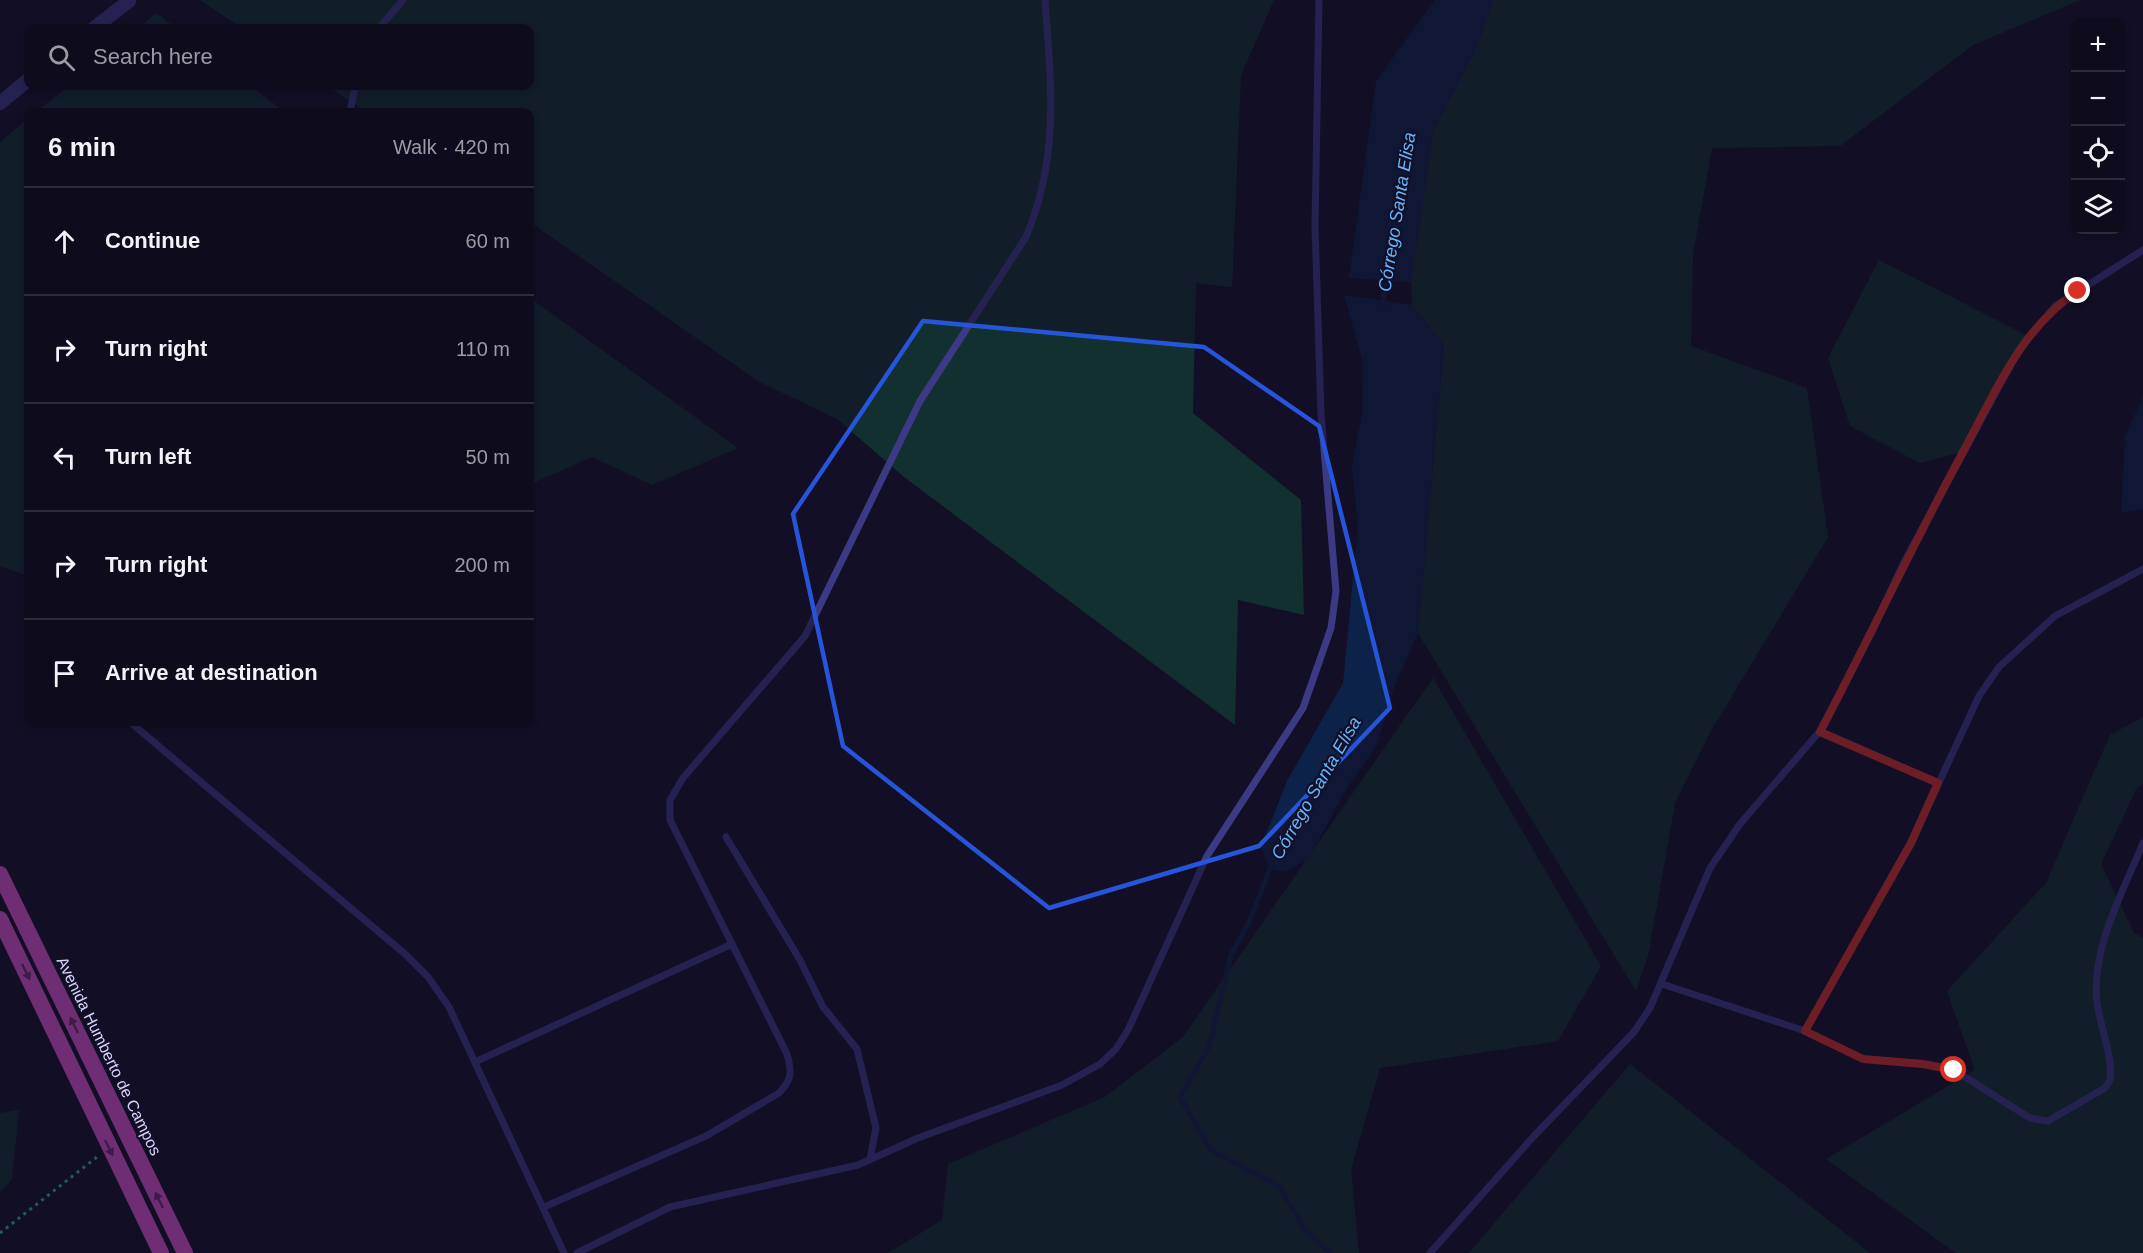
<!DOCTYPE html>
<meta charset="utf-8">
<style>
:root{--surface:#0e0b1c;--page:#171425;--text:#f1f3f6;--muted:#9b9ba3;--line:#2e2b3b}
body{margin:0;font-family:Arial,sans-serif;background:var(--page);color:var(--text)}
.controls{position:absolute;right:18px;top:18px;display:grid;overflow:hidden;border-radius:12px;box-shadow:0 3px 9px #0003}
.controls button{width:54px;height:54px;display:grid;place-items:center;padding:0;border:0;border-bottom:2px solid var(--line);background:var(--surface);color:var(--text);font:30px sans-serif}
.stop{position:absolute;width:18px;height:18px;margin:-14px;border:4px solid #d93025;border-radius:50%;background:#fff}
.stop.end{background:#d93025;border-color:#fff;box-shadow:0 2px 6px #0008}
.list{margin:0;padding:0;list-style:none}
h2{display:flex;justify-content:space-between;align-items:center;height:78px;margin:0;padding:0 24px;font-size:26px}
h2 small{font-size:20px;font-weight:400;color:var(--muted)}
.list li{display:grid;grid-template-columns:39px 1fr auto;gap:18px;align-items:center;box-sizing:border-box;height:108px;padding:0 24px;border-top:2px solid var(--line)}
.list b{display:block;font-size:22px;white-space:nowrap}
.list em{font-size:20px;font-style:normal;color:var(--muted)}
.icon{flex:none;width:33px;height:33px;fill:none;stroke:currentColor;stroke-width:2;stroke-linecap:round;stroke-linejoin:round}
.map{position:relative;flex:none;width:2143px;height:1253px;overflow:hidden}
.search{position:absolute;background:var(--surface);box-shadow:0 3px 9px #0003;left:24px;top:24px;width:510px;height:66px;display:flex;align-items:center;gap:15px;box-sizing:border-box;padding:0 21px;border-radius:12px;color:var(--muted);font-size:22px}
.panel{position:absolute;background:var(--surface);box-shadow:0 3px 9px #0003;left:24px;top:108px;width:510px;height:618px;border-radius:12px}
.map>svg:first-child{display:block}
.green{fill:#12302f}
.water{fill:#0c2248}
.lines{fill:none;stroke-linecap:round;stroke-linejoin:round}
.stream{stroke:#0c2248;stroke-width:5}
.path{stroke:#2fb8b0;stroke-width:3;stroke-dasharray:3 4.5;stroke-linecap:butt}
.service{stroke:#3d3a85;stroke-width:7}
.minor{stroke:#3d3a85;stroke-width:14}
.trunk{stroke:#e055d1;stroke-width:16}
.oneway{fill:#6f2e73}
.route{stroke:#d93025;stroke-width:8}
.marked{fill:none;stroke:#2655da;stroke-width:4.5;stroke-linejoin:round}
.labels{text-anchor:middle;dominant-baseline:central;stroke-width:4.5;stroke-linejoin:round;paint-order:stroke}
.street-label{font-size:16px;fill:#d9d4ff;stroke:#130f26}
.water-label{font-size:18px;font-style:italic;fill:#62b6ff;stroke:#130f26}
</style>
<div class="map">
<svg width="2143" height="1253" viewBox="0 0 2143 1253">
<rect width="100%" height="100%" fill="#130f26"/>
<g class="green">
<path d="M200,0H1274L1241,75L1232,287L1196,283L1193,413L1301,500L1304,615L1238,600L1235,725L904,477L837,419L758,381L530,222V112H367L327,86H530V28H242Z"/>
<path d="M1493,0H2080L1973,45L1840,146L1712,148L1693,254L1691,346L1807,388L1828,537L1712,729L1675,803L1648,956L1636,991L1418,633L1444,346L1412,305L1411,282L1433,132L1478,44Z"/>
<path d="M156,13L176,28H138Z"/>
<path d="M69,86H250L285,112H36Z"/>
<path d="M28,119V576L0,566V142Z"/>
<path d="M1879,260L2026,335L1968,450L1920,463L1850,426L1828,358Z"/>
<path d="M530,298L738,448L652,485L592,457L533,483L530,482Z"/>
<path d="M1433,678L1601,966L1558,1041L1380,1068L1351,1169L1359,1253H888L942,1220L948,1164L1105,1097L1183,1037Z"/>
<path d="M2143,717V784L2137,787L2101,864L2134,933L2143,938V1253H1956L1826,1159L1975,1070L1947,991L2046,883L2110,735Z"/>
<path d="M1630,1064L1870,1253H1469Z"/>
<path d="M19,1110L12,1179L0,1192V1113Z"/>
</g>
<g class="water">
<path d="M1435,0H1493L1478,44L1433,132L1411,282L1349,278L1376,81Z"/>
<path d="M1344,295L1412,305L1444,345L1418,633L1394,687L1377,745L1345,791L1308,860L1284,872L1269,869L1261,847L1287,781L1343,683L1358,526L1352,467L1362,414L1363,363Z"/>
<path d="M2143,396V509L2121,513L2125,437Z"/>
</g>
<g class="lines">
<g class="stream">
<path d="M1383,308L1385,276"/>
<path d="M1272,864L1249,922L1231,955L1209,1047L1180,1097L1210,1149L1280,1187L1304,1229L1330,1253"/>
</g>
<path class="path" d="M0,1233L97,1157"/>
<g class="service">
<path d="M379,28L403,0"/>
<path d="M350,112L355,86"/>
<path d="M130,722L405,954L428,977L449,1007L564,1253"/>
<path d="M1820,731L1938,783"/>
<path d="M726,837L800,960L823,1007L857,1049L876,1128L870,1159"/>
<path d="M1662,984L1805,1031L1863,1059L1923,1064L1954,1070L2030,1118L2048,1121L2105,1088L2110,1080C2113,1055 2100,1027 2097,1002C2091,948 2123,892 2143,843"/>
<path d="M1805,1031L1911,843L1979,696L1999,667L2055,616L2143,569"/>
<path d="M475,1062L732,944"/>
<path d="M544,1207L706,1136L779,1093C792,1080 792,1072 787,1054L670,820V800L683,778L805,636L920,401L1026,237C1060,156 1051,85 1045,0"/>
<path d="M577,1253L670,1207L858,1165L918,1138L1062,1085L1100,1064L1116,1049L1128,1030L1207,856L1303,708L1331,628L1336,591L1321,414L1315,226L1319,0"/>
<path d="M1430,1253L1534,1136L1634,1032L1650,1008L1710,868L1740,824L1820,731L1873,630L1903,564L2019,350L2055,306L2143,250"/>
</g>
<g class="minor">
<path d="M94,28L129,1"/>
<path d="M0,103L28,80"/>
</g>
<g class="trunk">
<path d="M0,874L185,1253"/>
<path d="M0,919L161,1253"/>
</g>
</g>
<defs><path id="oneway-solid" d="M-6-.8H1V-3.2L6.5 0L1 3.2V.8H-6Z" transform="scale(1.5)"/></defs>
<g class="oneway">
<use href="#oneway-solid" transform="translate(26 972) rotate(64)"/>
<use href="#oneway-solid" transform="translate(74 1025) rotate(-116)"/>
<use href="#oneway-solid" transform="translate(109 1148) rotate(64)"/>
<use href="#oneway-solid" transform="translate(159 1200) rotate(-116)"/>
</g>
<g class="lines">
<path class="route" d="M1954,1070L1923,1064L1863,1059L1805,1031L1911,843L1938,783L1820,732C1869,639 1913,544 1963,452C1995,393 2020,329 2078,291"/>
</g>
<path d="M0 0H2143V1253H0ZM923,321L1204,347L1319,426L1390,708L1259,846L1049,908L843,746L793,514Z" fill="#130f26" fill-opacity=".55" fill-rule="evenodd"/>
<path class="marked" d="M923,321L1204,347L1319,426L1390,708L1259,846L1049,908L843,746L793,514Z"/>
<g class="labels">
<g class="street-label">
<text transform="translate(109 1056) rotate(64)">Avenida Humberto de Campos</text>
</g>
<g class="water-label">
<text transform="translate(1397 212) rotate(-81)">Córrego Santa Elisa</text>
<text transform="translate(1316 788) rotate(-60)">Córrego Santa Elisa</text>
</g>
</g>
</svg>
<div class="controls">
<button>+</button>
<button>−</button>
<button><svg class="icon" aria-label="locate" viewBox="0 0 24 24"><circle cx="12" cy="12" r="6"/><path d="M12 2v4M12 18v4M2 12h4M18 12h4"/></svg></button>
<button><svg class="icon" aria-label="layers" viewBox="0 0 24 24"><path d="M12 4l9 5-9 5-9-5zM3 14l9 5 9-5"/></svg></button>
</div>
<div class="stop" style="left:1954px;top:1070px"></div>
<div class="stop end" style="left:2078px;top:291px"></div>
<div class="search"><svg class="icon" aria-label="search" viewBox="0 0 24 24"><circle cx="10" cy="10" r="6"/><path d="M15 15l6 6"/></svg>Search here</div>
<section class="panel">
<h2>6 min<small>Walk · 420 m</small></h2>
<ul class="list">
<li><svg class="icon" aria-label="ahead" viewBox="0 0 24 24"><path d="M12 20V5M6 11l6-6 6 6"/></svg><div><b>Continue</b></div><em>60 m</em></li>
<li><svg class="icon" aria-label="right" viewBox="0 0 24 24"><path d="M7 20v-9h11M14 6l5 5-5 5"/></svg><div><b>Turn right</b></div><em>110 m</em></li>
<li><svg class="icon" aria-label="left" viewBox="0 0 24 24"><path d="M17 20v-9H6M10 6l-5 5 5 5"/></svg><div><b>Turn left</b></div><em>50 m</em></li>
<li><svg class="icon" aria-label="right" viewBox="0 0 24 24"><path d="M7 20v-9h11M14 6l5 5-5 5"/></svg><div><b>Turn right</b></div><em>200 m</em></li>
<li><svg class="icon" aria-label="arrive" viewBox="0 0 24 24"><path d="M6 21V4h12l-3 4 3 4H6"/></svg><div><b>Arrive at destination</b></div></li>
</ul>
</section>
</div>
